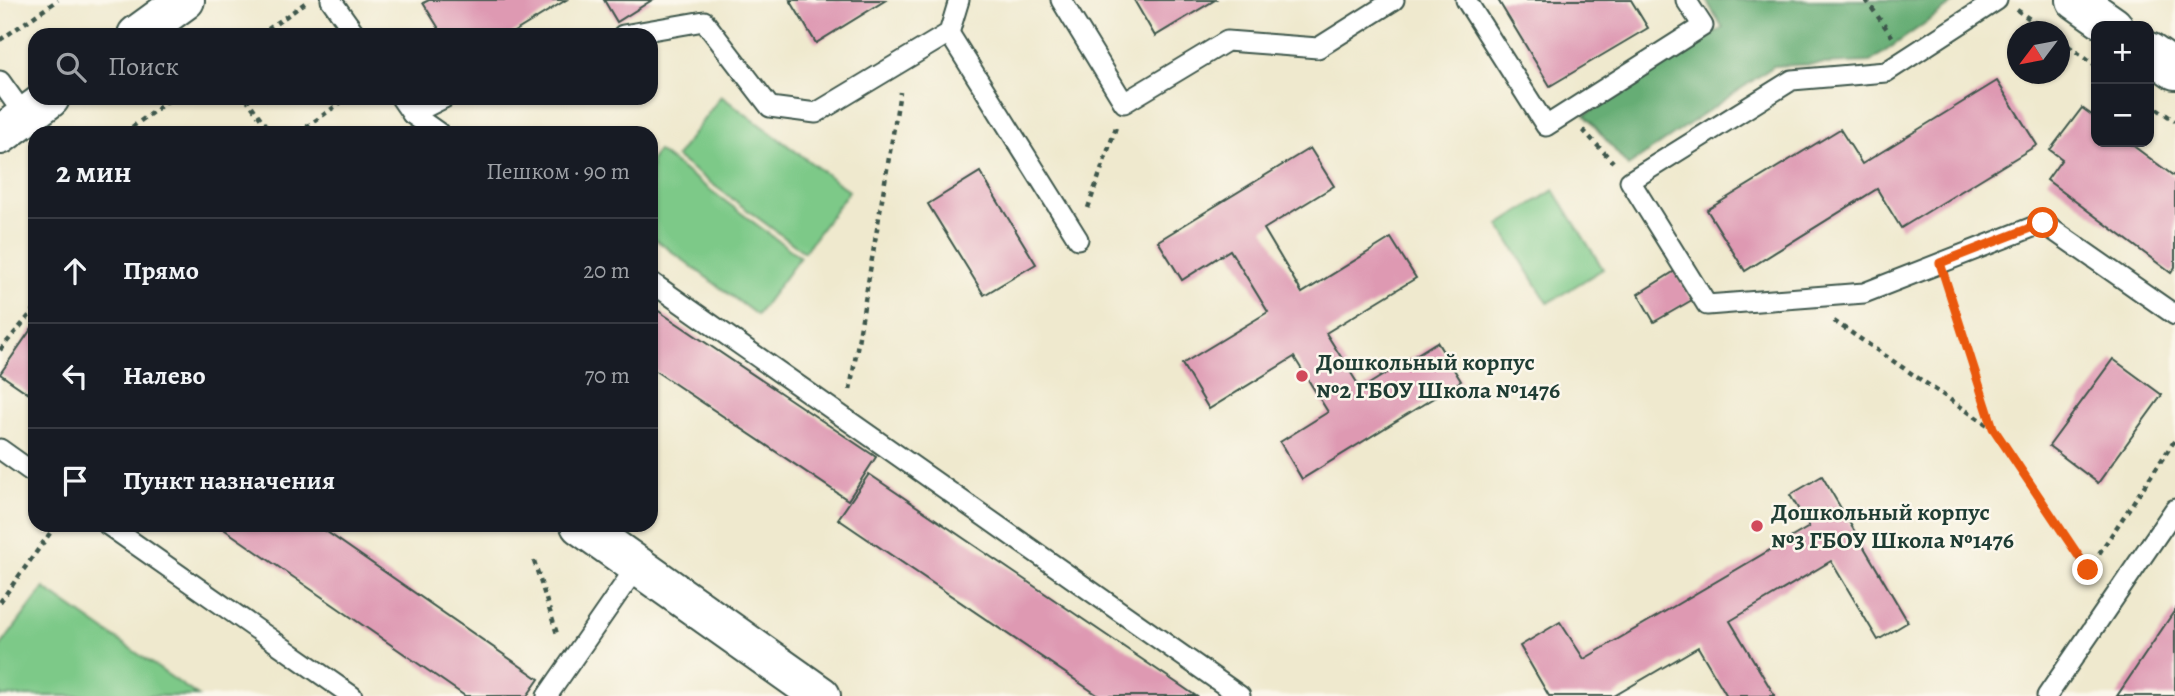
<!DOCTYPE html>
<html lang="ru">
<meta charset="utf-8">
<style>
:root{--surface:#171b24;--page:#242831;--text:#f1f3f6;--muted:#9ea1a6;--line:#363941}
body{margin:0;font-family:Alegreya,serif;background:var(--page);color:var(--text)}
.controls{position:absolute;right:21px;top:21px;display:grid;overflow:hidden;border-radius:14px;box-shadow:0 2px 5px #0004}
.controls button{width:63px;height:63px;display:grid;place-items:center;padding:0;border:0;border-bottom:2px solid var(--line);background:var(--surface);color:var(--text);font:35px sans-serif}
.compass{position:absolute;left:2007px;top:21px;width:63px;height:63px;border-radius:50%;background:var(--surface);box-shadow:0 2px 5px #0004;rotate:238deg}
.stop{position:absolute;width:21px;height:21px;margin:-16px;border:5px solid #ea580c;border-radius:50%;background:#fff}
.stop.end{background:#ea580c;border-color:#fff;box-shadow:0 2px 7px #0008}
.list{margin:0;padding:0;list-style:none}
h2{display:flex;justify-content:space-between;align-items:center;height:91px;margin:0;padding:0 28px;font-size:30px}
h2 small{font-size:23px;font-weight:400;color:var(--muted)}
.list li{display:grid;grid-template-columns:46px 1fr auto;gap:21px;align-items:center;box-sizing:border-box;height:105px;padding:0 28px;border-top:2px solid var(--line)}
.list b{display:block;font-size:26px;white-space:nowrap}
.list em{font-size:23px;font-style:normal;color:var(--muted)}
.icon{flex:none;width:38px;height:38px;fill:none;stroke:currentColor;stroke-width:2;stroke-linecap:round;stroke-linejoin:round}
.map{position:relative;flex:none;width:2175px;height:696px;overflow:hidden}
.search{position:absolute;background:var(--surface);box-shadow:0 2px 5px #0004;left:28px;top:28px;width:630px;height:77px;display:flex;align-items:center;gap:18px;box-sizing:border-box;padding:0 24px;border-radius:21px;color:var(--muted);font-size:26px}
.panel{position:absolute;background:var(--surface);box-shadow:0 2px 5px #0004;left:28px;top:126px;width:630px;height:406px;border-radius:21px}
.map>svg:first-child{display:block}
.green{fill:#7dc988;stroke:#4e835e;stroke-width:2}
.forest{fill:#66ad74;stroke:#427554;stroke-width:2}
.building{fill:#de99b2}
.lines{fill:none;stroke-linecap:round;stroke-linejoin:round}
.lane-casing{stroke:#3e574b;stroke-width:23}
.street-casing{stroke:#3e574b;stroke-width:42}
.path{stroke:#3e574b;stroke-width:4.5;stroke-dasharray:5 5;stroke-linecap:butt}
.lane{stroke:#fff;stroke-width:19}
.street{stroke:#fff;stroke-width:38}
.route{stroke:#ea580c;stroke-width:9}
.poi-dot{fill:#d1495b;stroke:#fbf7ec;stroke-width:2.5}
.labels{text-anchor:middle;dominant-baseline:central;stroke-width:5;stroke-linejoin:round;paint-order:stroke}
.poi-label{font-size:24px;font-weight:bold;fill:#1f3d34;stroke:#fbf7ec;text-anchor:start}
</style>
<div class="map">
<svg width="2175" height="696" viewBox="0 0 2175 696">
<rect width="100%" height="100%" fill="#fbf7ec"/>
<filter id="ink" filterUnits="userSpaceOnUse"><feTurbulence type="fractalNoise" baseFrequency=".0143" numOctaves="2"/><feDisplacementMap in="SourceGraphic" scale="14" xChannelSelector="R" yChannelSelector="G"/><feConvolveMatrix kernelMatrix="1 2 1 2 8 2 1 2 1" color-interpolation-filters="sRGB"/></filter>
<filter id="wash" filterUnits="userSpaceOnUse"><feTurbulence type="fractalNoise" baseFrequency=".00686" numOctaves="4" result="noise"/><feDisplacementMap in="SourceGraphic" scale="28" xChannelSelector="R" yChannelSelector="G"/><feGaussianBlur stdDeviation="1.57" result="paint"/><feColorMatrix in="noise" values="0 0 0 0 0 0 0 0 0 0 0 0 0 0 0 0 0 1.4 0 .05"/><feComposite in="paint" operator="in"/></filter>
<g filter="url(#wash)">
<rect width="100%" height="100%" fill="#efe9ce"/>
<g class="green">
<path d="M721,96L849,191L804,252L676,157Z"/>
<path d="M658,151L800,257L757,315L651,236V160Z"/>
<path d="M1554,190L1603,269L1548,303L1499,225Z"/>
<path d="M44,588L198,696H0V647Z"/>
</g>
<path class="forest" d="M1706,0H1958L1870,62L1774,66L1628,166L1585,115L1723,28Z"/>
<g id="blocks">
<g class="building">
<path d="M429,0H566L509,35H443L423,3Z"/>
<path d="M604,0H652L617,22Z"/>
<path d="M790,0H886L816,43Z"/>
<path d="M1134,0H1215L1155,36Z"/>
<path d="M1498,0H1631L1648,28L1550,86Z"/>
<path d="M1997,81L2037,145L1901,228L1877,189L1745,271L1707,210L1840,129L1862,164Z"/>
<path d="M2082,108L2096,118V142H2128L2175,177V267L2171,273L2047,180L2062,159L2050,150Z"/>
<path d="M1310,148L1334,186L1264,229L1302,293L1391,238L1416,278L1326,333L1361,389L1437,342L1461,381L1302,479L1280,442L1328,412L1294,357L1209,409L1182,364L1268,312L1230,250L1182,280L1158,241Z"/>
<path d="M980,172L1036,264L984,295L928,204Z"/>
<path d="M1675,271L1692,300L1654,322L1638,294Z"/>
<path d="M651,306L876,457L848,500L651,368Z"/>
<path d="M32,328L35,330V398L0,374Z"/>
<path d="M2113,359L2162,395L2098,483L2049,446Z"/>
<path d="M869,474L1196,696H1099L838,519Z"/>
<path d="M1822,476L1908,622L1878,640L1831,561L1730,621L1775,696H1727L1698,647L1614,696H1549L1520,646L1560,622L1584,659L1809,527L1790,495Z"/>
<path d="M218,525H317L539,679L527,696H465Z"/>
<path d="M2175,610V696H2117Z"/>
</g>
</g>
</g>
<g filter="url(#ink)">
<use href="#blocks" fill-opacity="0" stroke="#3e574b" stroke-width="2"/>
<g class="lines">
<g class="lane-casing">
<g id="lane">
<path d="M331,0L356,35"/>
<path d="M1061,0L1124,103L1227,41L1318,48L1394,0"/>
<path d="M1466,0L1546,126L1703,26L1686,0"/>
<path d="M1997,0L1886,72L1792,80L1630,181L1707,305L1864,293L2043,223L2175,315"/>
<path d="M949,33L1078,239"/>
<path d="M623,35L704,21L770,107L816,113L949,33L959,0"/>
<path d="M0,81L25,116"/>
<path d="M401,98L412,114L439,133"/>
<path d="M412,114L444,98"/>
<path d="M651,282L1240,696"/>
<path d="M0,449L35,474"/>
<path d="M108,525L352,696"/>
<path d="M547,696L637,566"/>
<path d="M2047,696L2175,509"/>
</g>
</g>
<g class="street-casing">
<g id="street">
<path d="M2076,0L2113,26"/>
<path d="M137,35L185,0"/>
<path d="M2149,52L2175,70"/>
<path d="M0,135L50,98"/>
<path d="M580,525L821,696"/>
</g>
</g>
<g class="path">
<path d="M1866,0L1894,39"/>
<path d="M2017,10L2048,32"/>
<path d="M260,35L305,3"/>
<path d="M0,40L58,0"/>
<path d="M2060,40L2096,66"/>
<path d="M246,98L271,133"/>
<path d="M2149,103L2175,121"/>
<path d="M1583,130L1613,162"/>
<path d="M124,133L172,98"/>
<path d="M298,133L347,98"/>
<path d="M1088,208L1116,127"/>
<path d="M1948,288L1993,428L2095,580"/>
<path d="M1834,321L1992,428"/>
<path d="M0,350L35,309"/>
<path d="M850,390L900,92"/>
<path d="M534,561L558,637"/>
<path d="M2088,570L2175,440"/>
<path d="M0,602L56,525"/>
</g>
<use href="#lane" class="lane"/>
<use href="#street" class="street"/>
</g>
</g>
<g class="lines" filter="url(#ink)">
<path class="route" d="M2043,223L1940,263L1993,428L2088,570"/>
</g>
<g class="poi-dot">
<circle cx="1302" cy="376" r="7"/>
<circle cx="1757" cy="526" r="7"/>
</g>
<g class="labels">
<g class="poi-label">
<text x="1316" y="362">Дошкольный корпус<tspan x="1316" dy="28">№2 ГБОУ Школа №1476</tspan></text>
<text x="1771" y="512">Дошкольный корпус<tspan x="1771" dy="28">№3 ГБОУ Школа №1476</tspan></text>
</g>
</g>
</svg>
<div class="controls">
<button>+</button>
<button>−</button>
</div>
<svg class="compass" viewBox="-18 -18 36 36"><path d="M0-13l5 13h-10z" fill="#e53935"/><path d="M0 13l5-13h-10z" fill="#9ea1a6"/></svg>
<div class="stop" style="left:2043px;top:223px"></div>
<div class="stop end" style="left:2088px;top:570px"></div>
<div class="search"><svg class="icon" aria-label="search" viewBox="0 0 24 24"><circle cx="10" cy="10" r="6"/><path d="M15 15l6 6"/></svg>Поиск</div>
<section class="panel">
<h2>2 мин<small>Пешком · 90 m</small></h2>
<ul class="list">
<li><svg class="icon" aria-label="ahead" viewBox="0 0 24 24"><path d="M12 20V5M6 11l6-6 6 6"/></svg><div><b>Прямо</b></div><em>20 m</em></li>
<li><svg class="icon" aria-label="left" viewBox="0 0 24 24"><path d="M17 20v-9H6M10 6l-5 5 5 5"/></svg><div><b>Налево</b></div><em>70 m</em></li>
<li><svg class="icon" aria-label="arrive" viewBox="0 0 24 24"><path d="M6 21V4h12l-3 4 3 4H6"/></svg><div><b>Пункт назначения</b></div></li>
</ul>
</section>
</div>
